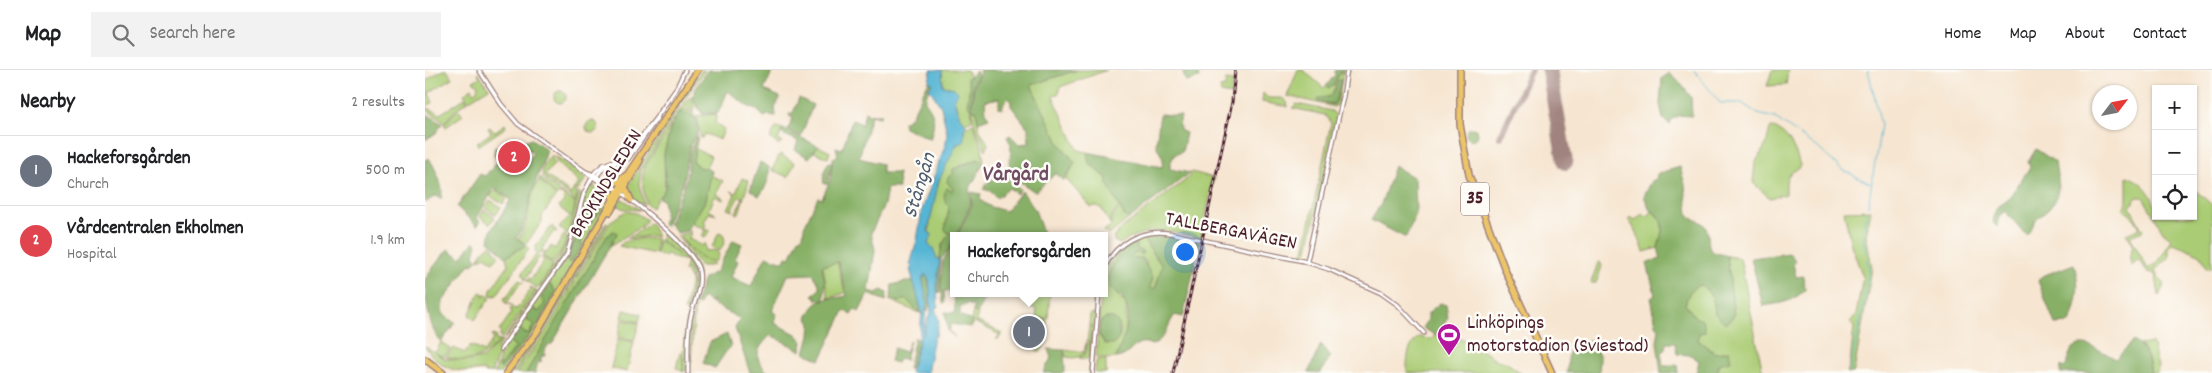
<!DOCTYPE html>
<meta charset="utf-8">
<style>
:root{--surface:#fff;--page:#f2f2f2;--text:#202124;--muted:#757577;--line:#e0e0e0;--accent:#d93025}
body{margin:0;font-family:Dekko,sans-serif;background:var(--page);color:var(--text)}
.controls{position:absolute;right:15px;top:15px;display:grid;overflow:hidden;border-radius:0px;box-shadow:0 1px 4px #0004}
.controls button{width:45px;height:45px;display:grid;place-items:center;padding:0;border:0;border-bottom:1px solid var(--line);background:var(--surface);color:var(--text);font:25px sans-serif}
.compass{position:absolute;left:1667px;top:15px;width:45px;height:45px;border-radius:50%;background:var(--surface);box-shadow:0 1px 4px #0004;rotate:58deg}
.you{position:absolute;left:759px;top:181px;width:18px;height:18px;margin:-12px;border:4px solid #fff;border-radius:50%;background:#1a73e8;box-shadow:0 0 0 8px #1a73e833}
.badge{display:grid;place-items:center;width:32px;height:32px;border-radius:50%;background:var(--accent);color:#fff;font-size:16px;font-weight:700}
.pin{position:absolute;translate:-50% -50%;border:2px solid #fff;box-shadow:0 1px 5px #0006}
.popup{position:absolute;left:525px;top:162px;width:158px;height:65px;box-sizing:border-box;display:grid;place-content:center;border-radius:0px;background:var(--surface);filter:drop-shadow(0 1px 4px #0005);font-size:16px;white-space:nowrap;color:var(--muted)}
.popup b{font-size:19px;color:var(--text)}
.popup::after{content:'';position:absolute;left:50%;top:100%;margin-left:-10px;border:10px solid transparent;border-top-color:var(--surface)}
.list{margin:0;padding:0;list-style:none}
h2{display:flex;justify-content:space-between;align-items:center;height:65px;margin:0;padding:0 20px;font-size:21px}
h2 small{font-size:16px;font-weight:400;color:var(--muted)}
.list li{display:grid;grid-template-columns:32px 1fr auto;gap:15px;align-items:center;box-sizing:border-box;height:70px;padding:0 20px;border-top:1px solid var(--line)}
.list b{display:block;font-size:19px;white-space:nowrap}
.list p{margin:0;font-size:16px;white-space:nowrap;color:var(--muted)}
.list em{font-size:16px;font-style:normal;color:var(--muted)}
.icon{flex:none;width:28px;height:28px;fill:none;stroke:currentColor;stroke-width:2;stroke-linecap:round;stroke-linejoin:round}
.map{position:relative;flex:none;width:1787px;height:303px;overflow:hidden}
header{display:flex;align-items:center;gap:30px;box-sizing:border-box;height:70px;padding:0 25px;background:var(--surface);border-bottom:1px solid var(--line)}
header strong{font-size:24px}
nav{display:flex;gap:28px;margin-inline-start:auto;font-size:18px}
.search{width:350px;height:45px;background:var(--page);display:flex;align-items:center;gap:12px;box-sizing:border-box;padding:0 18px;border-radius:0px;color:var(--muted);font-size:19px}
main{display:flex}
aside{flex:1;background:var(--surface)}
.map>svg:first-child{display:block}
.green{fill:#aacc74;stroke:#7a7650;fill-rule:evenodd}
.forest{fill:#87b066;stroke:#686848}
.water{fill:#55b5d4;stroke:#506a80;fill-rule:evenodd}
.lines{fill:none;stroke-linecap:round;stroke-linejoin:round}
.stream{stroke:#55b5d4;stroke-width:1}
.taxiway{stroke:#a0827e;stroke-width:6}
.runway{stroke:#a0827e;stroke-width:16}
.minor-casing{stroke:#a0827e;stroke-width:5.5}
.major-casing{stroke:#a0827e;stroke-width:8}
.minor{stroke:#fff;stroke-width:3}
.major{stroke:#edc569;stroke-width:5}
.rail-casing{stroke:#4a1f2b;stroke-width:3}
.rail{stroke:#fdfcf7;stroke-width:1;stroke-dasharray:4;stroke-linecap:butt}
.labels{text-anchor:middle;dominant-baseline:central;stroke-width:5;stroke-linejoin:round;paint-order:stroke}
.shield{fill:#fdfcf7;stroke:#806168;stroke-width:1}
.shield-label{font-size:19px;font-weight:bold;fill:#4a1f2b}
.street-label{font-size:20px;fill:#4a1f2b;stroke:#fdfcf7}
.poi-label{font-size:20px;fill:#4a1f2b;stroke:#fdfcf7;text-anchor:start}
.neighbourhood-label{font-size:21px;font-weight:bold;fill:#704c65;stroke:#fdfcf7}
.water-label{font-size:21px;font-style:italic;fill:#4e5b6f;stroke:#fdfcf7}
</style>
<header>
<strong>Map</strong>
<div class="search"><svg class="icon" aria-label="search" viewBox="0 0 24 24"><circle cx="10" cy="10" r="6"/><path d="M15 15l6 6"/></svg>Search here</div>
<nav><a>Home</a><a>Map</a><a>About</a><a>Contact</a></nav>
</header>
<main>
<aside>
<h2>Nearby<small>2 results</small></h2>
<ul class="list">
<li><span class="badge" style="background:#6b7280">1</span><div><b>Hackeforsgården</b><p>Church</p></div><em>500 m</em></li>
<li><span class="badge" style="background:#e0444e">2</span><div><b>Vårdcentralen Ekholmen</b><p>Hospital</p></div><em>1.9 km</em></li>
</ul>
</aside>
<div class="map">
<svg width="1787" height="303" viewBox="0 0 1787 303">
<rect width="100%" height="100%" fill="#fdfcf7"/>
<filter id="ink" filterUnits="userSpaceOnUse"><feTurbulence type="fractalNoise" baseFrequency=".02" numOctaves="2"/><feDisplacementMap in="SourceGraphic" scale="10" xChannelSelector="R" yChannelSelector="G"/><feConvolveMatrix kernelMatrix="1 2 1 2 8 2 1 2 1" color-interpolation-filters="sRGB"/></filter>
<filter id="wash" filterUnits="userSpaceOnUse"><feTurbulence type="fractalNoise" baseFrequency=".0096" numOctaves="4" result="noise"/><feDisplacementMap in="SourceGraphic" scale="20" xChannelSelector="R" yChannelSelector="G"/><feGaussianBlur stdDeviation="1.12" result="paint"/><feColorMatrix in="noise" values="0 0 0 0 0 0 0 0 0 0 0 0 0 0 0 0 0 1.4 0 .05"/><feComposite in="paint" operator="in"/></filter>
<g filter="url(#wash)">
<rect width="100%" height="100%" fill="#f6e5d0"/>
<g class="green">
<path d="M18,0H22L27,8L4,23L8,33L0,36V28L3,23L0,18V11Z"/>
<path d="M276,0H280L256,34L254,32Z"/>
<path d="M517,0H542L544,6L542,9L545,16L542,35L546,38L547,50L540,53L536,51L529,29V18L518,16Z"/>
<path d="M652,0H682L635,17L634,23L628,26L653,80L662,82L664,93L682,108C682,119 693,126 694,137L686,147L685,154L676,138L671,136L666,137L641,109L650,93L633,71L606,15Z"/>
<path d="M873,0H878L899,18L901,16L903,18L911,11L915,2L918,3L913,35L909,37L862,26ZM916,10L911,32L908,35L894,32L892,30L906,27L912,12Z"/>
<path d="M1347,0H1363L1361,15L1342,16Z"/>
<path d="M53,3L64,18L43,31L39,24L47,18L49,22L52,20L53,15L48,11L55,7Z"/>
<path d="M801,10L808,11L806,25L796,23L795,18L800,17Z"/>
<circle cx="135" cy="27" r="6"/>
<path d="M838,23L843,28H857L862,32L863,37L837,32Z"/>
<path d="M267,25L269,43L258,35Z"/>
<path d="M40,28L42,32L31,39L19,53L1,39L3,38L15,44Z"/>
<path d="M253,34L255,36L216,101L214,114L219,134H214L206,127L202,119L203,116Z"/>
<path d="M871,34L907,41L912,47L882,184L874,187L879,181L906,53L900,45L867,38Z"/>
<path d="M257,37L268,44L272,50L267,46L255,42L246,56L239,84L240,121L233,127L227,138L221,134C219,119 214,111 221,95Z"/>
<path d="M33,39L38,45L21,57L19,54Z"/>
<path d="M547,40H551L554,58L563,74L561,80L549,54Z"/>
<path d="M292,44L290,53L299,59L295,70L280,64L276,69L272,46Z"/>
<circle cx="167" cy="57" r="6"/>
<path d="M80,54L81,57L53,76L52,73L66,63L63,58L65,57L69,62Z"/>
<path d="M548,54L557,77L559,91L554,89L535,95L527,121L520,160L525,164L517,174L515,189H512L503,174L507,132L517,102L532,74L539,66V58Z"/>
<path d="M351,57L358,59L353,70L357,72L353,75L345,68Z"/>
<path d="M1345,58C1362,58 1371,81 1375,95L1374,98C1360,106 1361,107 1361,124L1345,128L1328,113L1330,93L1341,75Z"/>
<path d="M393,76L405,82L403,88L387,81Z"/>
<path d="M269,78L286,86L281,98H275L268,92Z"/>
<path d="M355,84L370,93L363,107L347,100Z"/>
<path d="M127,85L129,94L120,105L146,124L149,118L152,120L151,133L146,127L118,107C115,98 121,91 127,85Z"/>
<path d="M130,86L161,108L154,120L150,117L154,114C149,102 131,100 130,86Z"/>
<path d="M767,102L789,108L776,168C743,161 725,155 695,174L689,171V166L698,157L762,109Z"/>
<path d="M285,105L298,111L291,124L298,128V130L290,126L284,140L292,145L284,143L279,152L281,154L279,158L285,161L280,167L277,166L280,160L266,153L281,130Z"/>
<path d="M1702,106C1720,112 1731,128 1731,146H1768V118L1787,135V198H1782L1776,185L1749,173L1744,178V188L1730,200L1732,206L1740,213L1734,226L1731,206L1726,202L1723,203L1715,191L1712,190L1707,196C1702,184 1707,184 1708,173L1701,164L1715,158L1709,148L1699,140L1702,132ZM1712,127H1718L1738,162L1747,169L1734,191L1723,199L1705,166L1718,161L1705,137Z"/>
<path d="M115,107L149,132L150,136L143,164L134,158L145,146L134,137L139,131V125L134,124L131,125L114,109Z"/>
<path d="M317,108L324,111L314,143L312,144L311,142L318,128L314,126L307,139L309,141L303,139L310,124L306,121L311,123Z"/>
<path d="M114,110L131,126L117,146V152L101,174L93,169C107,153 101,127 114,110Z"/>
<path d="M168,113L179,138L176,146L113,257L76,303H69L80,275L142,186L151,163L160,125ZM158,146L162,149L156,174L142,187L152,169L154,156ZM126,214L114,253L74,297L91,277L86,272L104,263L109,254L102,248L107,240L111,239L114,243L120,233L117,227Z"/>
<path d="M70,120L82,128L78,134L65,126Z"/>
<path d="M154,122L157,126L148,161L145,160Z"/>
<path d="M197,129L215,140L199,139L191,135Z"/>
<path d="M65,130L76,137L71,145L60,138Z"/>
<path d="M695,138L700,147L705,148L685,164H682L678,161L686,156L687,148Z"/>
<path d="M59,140L70,147L65,154L55,147Z"/>
<path d="M1446,140L1441,165L1447,198L1430,296L1428,303H1422L1425,293L1429,257L1425,252L1431,245L1438,207L1426,175L1419,141Z"/>
<path d="M201,141L211,143L222,150L217,156L185,176L192,164L182,166L101,303H91L115,270L186,151Z"/>
<path d="M1227,141C1241,153 1238,162 1233,178L1219,182L1212,163L1203,149L1206,147L1210,150L1217,144L1223,146Z"/>
<path d="M181,152L183,153L113,269L89,303H85L115,263Z"/>
<path d="M226,153L232,167L223,166L202,169Z"/>
<path d="M127,156L132,162L129,161L117,179L118,182L114,183L110,181L112,174Z"/>
<path d="M240,162C253,174 272,186 273,206L268,205C264,186 247,182 235,169Z"/>
<path d="M266,162L264,169L278,176L280,173L281,181C286,181 292,178 294,185L291,191C278,194 261,175 254,165Z"/>
<path d="M294,162L298,164L300,171L295,181L287,177Z"/>
<path d="M139,165L143,167L134,185L128,193L117,186L121,184H118L120,181L122,183L126,176L130,179Z"/>
<path d="M252,166L276,188L289,194L284,196H276Z"/>
<path d="M144,167L146,169L134,195L117,218L115,217L134,188Z"/>
<path d="M717,167L737,196L732,215L727,220L724,218L721,191L717,188L708,189L706,187L711,183L717,184L712,178L710,170Z"/>
<path d="M218,168L232,169L230,184L194,176L199,172Z"/>
<path d="M234,170L261,190C263,192 266,196 265,199L259,202L262,191L249,188L243,184L239,186L231,184Z"/>
<path d="M65,175L74,186L68,192L60,186L53,190L58,181Z"/>
<path d="M101,175L104,179L71,226L65,225L66,220L83,195L81,187Z"/>
<path d="M696,179L681,211V214L701,234V263L691,288L680,289L671,286L676,223H679C679,204 682,193 696,179ZM684,248C696,250 698,262 692,271Z"/>
<path d="M112,184L116,188L114,187L100,210L97,203Z"/>
<path d="M1302,186L1315,188L1338,303H1293V293L1304,281L1290,283L1273,270C1276,251 1269,249 1260,235C1263,225 1264,218 1275,215C1287,222 1289,230 1290,244L1300,254L1309,246Z"/>
<path d="M118,187L128,195L113,219L102,211L104,208L106,209L119,191L117,189Z"/>
<path d="M412,192L420,223L403,228L398,196Z"/>
<path d="M1173,192H1175L1177,196L1171,213H1166Z"/>
<path d="M266,200L267,216L261,242L259,240L266,211L262,203Z"/>
<path d="M273,207L266,240L262,243L269,208Z"/>
<path d="M94,210L99,213L96,212L82,233L88,236L79,232V228L82,227L92,211Z"/>
<path d="M105,217L111,220L77,268L74,266L76,262L74,261L87,242L85,240L86,238L92,239L106,219Z"/>
<path d="M112,221L114,223L82,267L79,269Z"/>
<path d="M55,222L59,224L57,228L60,225L64,226L65,228L50,250L44,245Z"/>
<path d="M612,223H625L623,248L612,249L611,239L602,236L604,227L609,228Z"/>
<path d="M466,229L474,232L481,229L494,243L464,230Z"/>
<path d="M270,234L266,292L265,260Z"/>
<path d="M199,240L216,244L214,252L197,248Z"/>
<path d="M548,241L553,242L551,251L577,263L574,269H571L575,265L549,252L547,257H545Z"/>
<path d="M668,243L671,246L666,303H664L667,254L664,287L662,289L654,288L661,283L665,245Z"/>
<path d="M262,245L264,248L262,300L258,302V286V302L251,298L255,283L258,284Z"/>
<path d="M622,249L621,273L615,282L611,280L618,255L613,250Z"/>
<path d="M197,250L214,253L209,271L193,267Z"/>
<path d="M68,265L71,266V271L76,270C58,287 47,295 21,287L29,278L40,283L46,275L59,282L69,268L67,267Z"/>
<path d="M1010,265L1041,270L1072,290L1081,292L1096,303H982C982,287 982,278 994,266L997,268L1006,269Z"/>
<path d="M193,269L209,272L202,302L186,298Z"/>
<path d="M76,271L78,272L73,277L74,283L66,303H60L59,300C34,303 16,302 0,276L20,289L46,291L59,287Z"/>
<path d="M16,272L26,279L19,287L10,283Z"/>
<path d="M661,273L659,285L649,288L641,287L639,280L659,282Z"/>
<path d="M1727,273L1733,296L1732,303H1726C1724,292 1723,282 1714,275Z"/>
<path d="M673,289L681,290V303H670L671,292Z"/>
</g>
<g class="forest">
<path d="M284,0H348L339,20L355,27L350,38L351,46L343,45L339,47L332,40L322,36L303,21L293,43L277,44C275,40 272,37 270,34C265,22 277,9 284,0Z"/>
<path d="M554,0H652L606,15L633,71L650,93L638,111L631,103L610,122L594,111L592,113L584,107L586,74L582,67L585,65L594,74L604,73L603,58L586,36V32L583,28L579,32L577,39L574,38V28L560,31L561,43L564,48L553,52L551,40H547V36L549,15L555,3Z"/>
<path d="M766,0H772L774,8L761,12L758,3Z"/>
<path d="M910,0H919L918,3L915,2L908,16L903,18L901,16L910,5Z"/>
<path d="M551,1L553,5L548,14L546,38L542,35L545,16L542,9Z"/>
<path d="M1245,3L1253,10L1266,27L1267,46C1258,46 1256,43 1246,50L1245,54L1238,49L1235,34L1237,8Z"/>
<path d="M913,10H916L910,34L893,32L892,29L894,28C910,27 908,24 913,10Z"/>
<path d="M504,11L508,14L504,16L500,32C511,44 510,55 505,69L479,57L478,52L486,47Z"/>
<path d="M374,28L388,35L376,66L363,60L368,48L364,46L365,43H368Z"/>
<path d="M257,41L267,46L272,50L273,62L265,75L258,113L248,136L241,157L238,154L240,143L238,130L234,128L241,117L239,84L246,56L254,43Z"/>
<path d="M440,42L444,45L457,44L455,47L446,45L434,88L457,94V103H473L474,118H462L459,135L446,163L450,180L444,221L451,223L457,220L462,223L461,231L443,224L434,242L429,239L426,244L419,241L395,290L380,283L385,265L386,253L382,248C392,226 400,230 422,226L413,192L397,196L400,213L399,229L392,230L390,226L387,225L394,220V214L388,204L363,205L347,241L352,244L349,253L371,264L377,270L376,281L346,265C331,279 327,288 344,303H325L310,258L315,249L288,234V229L286,230L287,233L277,227L274,235L270,234L279,208L291,202L308,170L317,174L310,189L313,191L306,207L326,216L341,186L359,192L361,187L365,188L374,168L378,166L379,157L393,127L397,129L405,110L408,89L413,85L411,77L417,79L427,50L437,54Z"/>
<path d="M2,44L17,54L11,63L0,70V45Z"/>
<path d="M735,44L756,46L754,56L756,61L761,63L757,82L749,85L745,94V99L765,103L705,148L700,147L682,114V108L664,93L662,82L737,97L738,89L731,75Z"/>
<circle cx="1047" cy="64" r="6"/>
<path d="M358,59L393,76L384,88L370,80L373,71L356,63Z"/>
<path d="M273,65L268,92L275,98H281L287,101L281,130L263,159L266,160L252,163L245,154C248,139 255,127 260,113C265,96 262,80 273,65Z"/>
<path d="M107,69L122,80C118,95 112,106 108,120C102,136 102,157 91,168L101,175L81,187L64,171L66,160L85,131L83,127L69,118L52,148L55,152L52,156L32,137L55,104L60,106L73,91L69,84L70,76L77,80V85L99,99L108,83L98,76V71Z"/>
<path d="M1611,79L1630,92C1632,107 1637,122 1627,135C1623,141 1617,144 1612,149C1607,155 1607,160 1601,165L1580,141L1574,146L1572,157L1568,153L1571,138L1583,130L1605,97L1603,92Z"/>
<path d="M4,88C10,98 20,117 16,129L10,126L0,133V90Z"/>
<path d="M554,89L559,91L558,94L544,120L546,134L531,166H529L525,178L516,189L515,222L513,223C512,207 513,173 525,164L520,160L524,137C518,132 518,124 522,118L527,121L528,119L522,112L523,107L528,104V99Z"/>
<path d="M335,92L344,97C346,105 341,119 334,126L325,120Z"/>
<path d="M404,92L407,93L402,114H399C397,108 400,96 404,92Z"/>
<path d="M969,96L990,108L991,144L981,168L946,150L956,134Z"/>
<path d="M1255,97L1260,115L1263,144C1267,151 1275,149 1279,155C1286,163 1281,172 1286,181L1302,186L1309,246L1300,254L1290,244C1289,230 1287,222 1275,215C1265,218 1263,225 1260,234L1271,248L1278,250L1280,262L1274,263L1273,270L1290,283L1304,281L1306,291L1293,294V303H1271L1274,291L1266,285L1252,284L1250,273H1241L1240,279L1236,283L1238,295H1252L1253,303H1236L1232,272L1234,259L1231,254L1226,227L1230,225L1222,193L1236,189L1233,178L1238,157L1235,148L1224,138L1219,126L1227,111L1231,109L1232,104Z"/>
<path d="M577,105L595,119L592,124L584,118L572,128L565,121L558,119L564,111Z"/>
<path d="M597,121L610,140L619,166H532L547,135L546,122L556,124L555,128L559,133L566,137L581,141Z"/>
<path d="M173,132L176,134L175,141L166,153L165,140Z"/>
<path d="M159,146L162,149L156,174L158,175L145,193L143,192C142,183 147,177 151,169C155,163 155,153 159,146Z"/>
<path d="M188,161L191,162L192,164L127,274L123,275L119,282L120,286H116V292H113L110,303H101L182,166Z"/>
<path d="M736,164L775,172L758,247L750,245C741,256 743,267 727,275C708,266 709,286 691,288C697,270 713,241 694,225C688,220 682,219 681,210L696,179L710,170L712,178L718,182L717,184L711,183L706,187L708,189L717,188L728,208L725,218L730,219L737,196L717,167Z"/>
<path d="M49,171L52,174L49,185L52,190L48,195L45,194L18,231L17,244L30,253L16,272C4,261 0,225 0,211C1,205 19,184 23,179L36,188Z"/>
<path d="M529,172V221H519L520,233H518L516,217L518,191Z"/>
<path d="M1365,183L1371,192L1368,193L1371,207L1378,206L1380,220C1366,233 1356,233 1338,236L1326,188Z"/>
<path d="M1649,194C1656,219 1652,230 1645,253L1630,254L1613,211L1617,206Z"/>
<path d="M497,204L499,208L501,204C505,212 507,235 502,242Z"/>
<path d="M489,210L497,245L481,229L474,232L466,229L467,215Z"/>
<path d="M125,214L131,222L114,253L76,299L74,297L91,277L85,272L95,258L99,263H104L109,254L101,250L103,244L109,239L114,242L120,233L116,228Z"/>
<path d="M529,223H563L551,243L548,241L549,237L543,234L535,237V245L547,251L545,257L526,254L524,261L530,267L523,261L520,242L530,243Z"/>
<path d="M1015,233L1021,235L1023,248L1010,265L998,258L1003,250V243Z"/>
<path d="M680,248H689L694,254V268L689,274H680L674,265L675,252Z"/>
<path d="M302,264L306,277L302,280L290,298L278,293L285,272Z"/>
<path d="M490,267L494,271L485,299H483Z"/>
<path d="M485,270L481,285L482,290L475,288L472,293L465,291L469,278L480,282Z"/>
<path d="M1168,270L1175,288L1174,303H1142C1144,279 1142,272 1168,270Z"/>
<path d="M1708,271C1723,281 1722,286 1726,303H1700L1697,301L1686,303H1635L1636,296L1639,298C1644,294 1642,289 1645,283C1653,264 1681,284 1691,289Z"/>
<path d="M896,274L906,286L895,303H883Z"/>
<path d="M623,279L639,280L640,300L637,303H618L626,288Z"/>
</g>
<path class="water" d="M506,0H517L518,16L529,18L533,22L529,29C533,44 533,45 542,56L539,58V72L532,74L514,110L504,156L503,162L507,164L503,174L508,178L512,189H515L512,212L513,237L510,238L514,251L511,266L509,267L502,303H485L493,276L497,243L485,199L487,197L485,195L492,170L497,140L521,73L522,63L516,37L504,18L508,14L504,11ZM500,204L504,210L506,244L503,247L498,266L502,231L497,206L499,208Z"/>
<g class="lines">
<g class="stream">
<path d="M1269,0L1295,33H1317L1333,44L1350,48L1392,77L1416,99L1446,114"/>
<path d="M1443,136L1456,55L1443,0"/>
<path d="M1425,303L1444,200L1438,167L1441,142"/>
</g>
<path class="taxiway" d="M1075,67L1106,0"/>
<path class="runway" d="M1124,0L1140,92"/>
</g>
</g>
<g filter="url(#ink)">
<g class="lines">
<g class="minor-casing">
<g id="minor">
<path d="M54,0L76,34L93,54L185,119"/>
<path d="M237,39L251,19L260,0"/>
<path d="M161,102C184,108 271,178 274,201C277,217 268,234 265,250C262,267 263,285 263,303"/>
<path d="M170,108L179,97L203,89L233,47"/>
<path d="M882,191L918,27L922,0"/>
<path d="M679,199C690,173 716,159 744,163L878,191L903,199L956,223L973,235L999,263"/>
<path d="M76,279L142,184L159,123L170,102L178,95L202,86L237,40"/>
<path d="M668,303L674,223"/>
</g>
</g>
<g class="major-casing">
<g id="major">
<path d="M1035,0V54L1044,105L1080,200L1127,303"/>
<path d="M181,113L193,112L200,106"/>
<path d="M200,117L206,130"/>
<path d="M184,118L188,129"/>
<path d="M185,142L215,91"/>
<path d="M0,289L18,303"/>
<path d="M81,303L112,262L204,102L273,0"/>
</g>
</g>
<use href="#minor" class="minor"/>
<use href="#major" class="major"/>
<g class="rail-casing">
<path id="rail" d="M748,303L807,32L810,0"/>
</g>
<use href="#rail" class="rail"/>
</g>
</g>
<defs>
<g id="stadium-pin" transform="scale(1.25)"><path d="M0 17L-7.5 6A9.5 9.5 0 1 1 7.5 6Z" fill="#b5179e" stroke="#fdfcf7"/><path d="M0-5a6.5 5 0 1 0 0 10a6.5 5 0 1 0 0-10ZM-3.5-1.8h7v3.6h-7Z" fill="#fff"/></g>
</defs>
<g fill-rule="evenodd">
<use href="#stadium-pin" x="1024" y="265"/>
</g>
<g class="labels">
<rect class="shield" x="1036" y="112.5" width="28" height="33" rx="4"/>
<g class="shield-label">
<text x="1050" y="129">35</text>
</g>
<g class="street-label">
<text transform="translate(182 114) rotate(-59)">BROKINDSLEDEN</text>
<text transform="translate(806 162) rotate(11)">TALLBERGAVÄGEN</text>
</g>
<g class="poi-label">
<text x="1042" y="254">Linköpings<tspan x="1042" dy="23">motorstadion (Sviestad)</tspan></text>
</g>
<g class="neighbourhood-label">
<text x="591" y="106">Vårgård</text>
</g>
<g class="water-label">
<text transform="translate(496 116) rotate(-73)">Stångån</text>
</g>
</g>
</svg>
<div class="controls">
<button>+</button>
<button>−</button>
<button><svg class="icon" aria-label="locate" viewBox="0 0 24 24"><circle cx="12" cy="12" r="6"/><path d="M12 2v4M12 18v4M2 12h4M18 12h4"/></svg></button>
</div>
<svg class="compass" viewBox="-18 -18 36 36"><path d="M0-13l5 13h-10z" fill="#e53935"/><path d="M0 13l5-13h-10z" fill="#757577"/></svg>
<div class="you"></div>
<div class="pin badge" style="left:604px;top:262px;background:#6b7280">1</div>
<div class="popup"><b>Hackeforsgården</b>Church</div>
<div class="pin badge" style="left:89px;top:87px;background:#e0444e">2</div>
</div>
</main>
